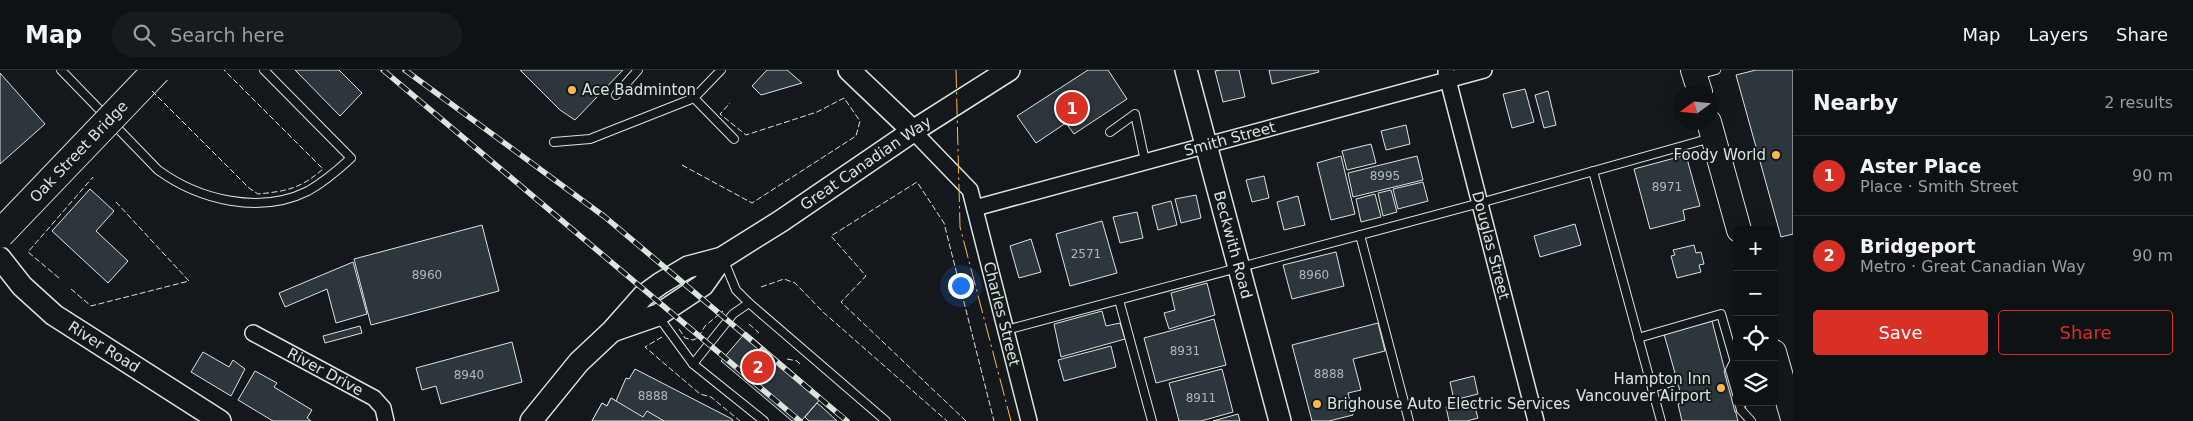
<!DOCTYPE html>
<meta charset="utf-8">
<style>
:root{--surface:#0f1215;--page:#181b1e;--text:#f1f3f6;--muted:#9b9ea0;--line:#2f3234;--accent:#d93025}
body{margin:0;font-family:"DejaVu Sans",sans-serif;background:var(--page);color:var(--text)}
.controls{position:absolute;right:15px;bottom:15px;display:grid;overflow:hidden;border-radius:5px;box-shadow:0 5px 20px #0002}
.controls button{width:45px;height:45px;display:grid;place-items:center;padding:0;border:0;border-bottom:1px solid var(--line);background:var(--surface);color:var(--text);font:25px sans-serif}
.compass{position:absolute;left:1673px;top:15px;width:45px;height:45px;border-radius:50%;background:var(--surface);box-shadow:0 5px 20px #0002;rotate:255deg}
.you{position:absolute;left:960px;top:215px;width:18px;height:18px;margin:-12px;border:4px solid #fff;border-radius:50%;background:#1a73e8;box-shadow:0 0 0 8px #1a73e833}
.badge{display:grid;place-items:center;width:32px;height:32px;border-radius:50%;background:var(--accent);color:#fff;font-size:16px;font-weight:700}
.pin{position:absolute;translate:-50% -50%;border:2px solid #fff;box-shadow:0 1px 5px #0006}
.list{margin:0;padding:0;list-style:none}
h2{display:flex;justify-content:space-between;align-items:center;height:65px;margin:0;padding:0 20px;font-size:21px}
h2 small{font-size:16px;font-weight:400;color:var(--muted)}
.list li{display:grid;grid-template-columns:32px 1fr auto;gap:15px;align-items:center;box-sizing:border-box;height:80px;padding:0 20px;border-top:1px solid var(--line)}
.list b{display:block;font-size:19px;white-space:nowrap}
.list p{margin:0;font-size:16px;white-space:nowrap;color:var(--muted)}
.list em{font-size:16px;font-style:normal;color:var(--muted)}
.actions{display:flex;gap:10px;padding:15px 20px}
.actions a{flex:1;padding:11px 0;border:1px solid var(--accent);border-radius:5px;text-align:center;font-size:18px;color:var(--accent)}
.actions .main{background:var(--accent);color:#fff}
.icon{flex:none;width:28px;height:28px;fill:none;stroke:currentColor;stroke-width:2;stroke-linecap:round;stroke-linejoin:round}
.map{position:relative;flex:none;width:1793px;height:351px;overflow:hidden}
header{display:flex;align-items:center;gap:30px;box-sizing:border-box;height:70px;padding:0 25px;background:var(--surface);border-bottom:1px solid var(--line)}
header strong{font-size:24px}
nav{display:flex;gap:28px;margin-inline-start:auto;font-size:18px}
.search{width:350px;height:45px;background:var(--page);display:flex;align-items:center;gap:12px;box-sizing:border-box;padding:0 18px;border-radius:28px;color:var(--muted);font-size:19px}
main{display:flex}
aside{flex:1;background:var(--surface)}
.map>svg:first-child{display:block}
.building{fill:#2c363c;stroke:#d8e6dc}
.lines{fill:none;stroke-linecap:round;stroke-linejoin:round}
.lane-casing{stroke:#d8e6dc;stroke-width:10}
.street-casing{stroke:#d8e6dc;stroke-width:18}
.secondary-casing{stroke:#d8e6dc;stroke-width:24}
.primary-casing{stroke:#d8e6dc;stroke-width:26}
.lane{stroke:#14181c;stroke-width:8}
.street{stroke:#14181c;stroke-width:15}
.secondary{stroke:#14181c;stroke-width:21}
.primary{stroke:#14181c;stroke-width:24}
.rail-casing{stroke:#d8e6dc;stroke-width:5.5}
.rail{stroke:#14181c;stroke-width:4;stroke-dasharray:11;stroke-linecap:butt}
.highway-bridge-casing{stroke:#d8e6dc;stroke-width:30;stroke-linecap:butt}
.highway-bridge{stroke:#14181c;stroke-width:28}
.fence{stroke:#d8e6dc;stroke-width:1;stroke-dasharray:6 2.5;stroke-linecap:butt}
.power{stroke:#ffb74d;stroke-width:1;stroke-dasharray:18 4 2.5 4;stroke-linecap:butt}
.poi-dot{fill:#ffb74d;stroke:#14181c;stroke-width:2}
.labels{text-anchor:middle;dominant-baseline:central;stroke-width:4;stroke-linejoin:round;paint-order:stroke}
.number-label{font-size:12px;fill:#adbab4}
.poi-label{font-size:15px;fill:#d8e6dc;stroke:#14181c;text-anchor:start}
.street-label{font-size:15px;fill:#d8e6dc;stroke:#14181c}
</style>
<header>
<strong>Map</strong>
<div class="search"><svg class="icon" aria-label="search" viewBox="0 0 24 24"><circle cx="10" cy="10" r="6"/><path d="M15 15l6 6"/></svg>Search here</div>
<nav><a>Map</a><a>Layers</a><a>Share</a></nav>
</header>
<main>
<div class="map">
<svg width="1793" height="351" viewBox="0 0 1793 351">
<rect width="100%" height="100%" fill="#14181c"/>
<g class="building">
<path d="M295,0H339L362,23L340,46Z"/>
<path d="M520,0H623L575,50L560,40Z"/>
<path d="M767,0H787L802,13L761,25L752,16Z"/>
<path d="M1088,0H1108L1127,29L1074,64L1066,53L1036,73L1017,46Z"/>
<path d="M1221,0H1239L1245,27L1223,32L1215,1Z"/>
<path d="M1269,0H1318L1319,2L1272,14Z"/>
<path d="M1756,0H1793V164L1781,167L1736,5Z"/>
<path d="M0,3L45,54L0,94Z"/>
<path d="M1525,19L1534,52L1512,58L1503,24Z"/>
<path d="M1548,21L1556,55L1544,58L1535,25Z"/>
<path d="M1406,55L1410,74L1386,80L1381,61Z"/>
<path d="M1371,74L1376,93L1347,100L1342,81Z"/>
<path d="M1686,85L1700,136L1683,140L1685,150L1650,159L1634,99Z"/>
<path d="M1341,86L1355,144L1331,150L1317,93Z"/>
<path d="M1417,86L1423,110L1353,127L1348,103Z"/>
<path d="M1264,106L1269,128L1252,132L1246,110Z"/>
<path d="M1423,112L1428,131L1398,139L1393,119Z"/>
<path d="M90,119L114,141L96,161L128,191L108,213L52,161Z"/>
<path d="M1391,120L1397,142L1383,146L1378,123Z"/>
<path d="M1375,124L1381,147L1361,152L1356,129Z"/>
<path d="M1196,125L1201,148L1181,153L1175,129Z"/>
<path d="M1298,126L1305,155L1284,160L1277,132Z"/>
<path d="M1171,131L1177,155L1158,160L1152,136Z"/>
<path d="M1137,142L1143,168L1120,173L1113,147Z"/>
<path d="M1102,151L1117,203L1070,216L1056,164Z"/>
<path d="M1575,154L1581,175L1540,187L1534,166Z"/>
<path d="M482,155L499,221L371,255L354,189Z"/>
<path d="M1031,169L1041,202L1019,208L1010,176Z"/>
<path d="M1694,175L1696,183L1701,182L1704,194L1699,195L1701,202L1677,208L1671,186L1675,185L1673,180Z"/>
<path d="M1336,182L1344,216L1292,229L1283,195Z"/>
<path d="M353,192L367,244L336,253L327,219L285,237L279,223Z"/>
<path d="M1207,213L1215,245L1169,259L1164,243L1175,240L1171,223Z"/>
<path d="M1102,241L1106,256L1120,253L1125,269L1061,287L1054,254Z"/>
<path d="M1214,249L1226,295L1156,313L1144,268Z"/>
<path d="M1712,251L1738,351H1682L1678,334L1683,332L1664,264Z"/>
<path d="M1378,253L1385,281L1353,289L1361,320L1348,323L1353,345L1329,351H1312L1292,275Z"/>
<path d="M360,256L362,263L325,273L323,266Z"/>
<path d="M746,262L822,327L801,351H792L721,291Z"/>
<path d="M512,272L522,312L441,334L436,316L422,320L416,298Z"/>
<path d="M1111,276L1116,297L1064,311L1058,290Z"/>
<path d="M203,282L229,297L233,290L245,299L231,326L191,302Z"/>
<path d="M1734,298L1737,307V332H1744L1746,339L1735,342L1724,301Z"/>
<path d="M635,299L732,349L733,351H592L602,333L607,336L611,328L616,331L626,308L629,309Z"/>
<path d="M1222,299L1233,342L1201,351H1179L1169,313Z"/>
<path d="M255,301L277,313L274,317L312,340L307,348L311,351H273L238,330Z"/>
<path d="M1474,306L1478,324L1454,330L1450,312Z"/>
<path d="M611,328L643,347L647,341L664,351H592L602,333L607,336Z"/>
<path d="M1473,330L1478,348L1467,351H1449L1446,337Z"/>
<path d="M817,333L822,337L837,351H809L805,347Z"/>
<path d="M1238,344L1240,351H1213Z"/>
</g>
<g class="lines">
<g class="lane-casing">
<g id="lane">
<path d="M61,0L158,100C199,130 260,145 308,121C324,112 338,100 351,88L264,0"/>
<path d="M721,0L694,28L734,69"/>
<path d="M1698,5L1716,0"/>
<path d="M616,25L638,0"/>
<path d="M1110,62L1135,44L1145,91"/>
<path d="M554,72L590,69L694,28"/>
<path d="M1593,101L1661,351"/>
<path d="M1360,165L1409,351"/>
<path d="M724,191L736,220L749,233L886,351"/>
<path d="M1119,230L1152,351"/>
<path d="M658,246L693,294L764,351"/>
<path d="M1006,260L1480,133L1711,68"/>
<path d="M1638,268L1721,244L1734,289"/>
<path d="M1737,286L1730,300L1737,324"/>
<path d="M693,294L733,244L749,233"/>
<path d="M1652,318L1675,311"/>
<path d="M1739,332L1741,340L1751,351"/>
</g>
</g>
<g class="street-casing">
<g id="street">
<path id="s1" d="M1446,2L1536,351"/>
<path id="s2" d="M913,61L970,120L1029,351"/>
<path id="s3" d="M975,138L1484,0"/>
<path id="s4" d="M253,263L374,328L383,338L386,351"/>
</g>
</g>
<g class="secondary-casing">
<g id="secondary">
<path d="M849,0L913,61"/>
<path id="s5" d="M1186,0L1280,351"/>
<path id="s6" d="M0,188L22,216L54,245L220,351"/>
<path d="M615,260L658,245L703,215L722,188"/>
<path id="s7" d="M531,351L579,292L612,261L643,226L661,213L688,197L722,188L781,151L913,61L1009,0"/>
</g>
</g>
<g class="primary-casing">
<g id="primary">
<path d="M1693,0L1700,22"/>
<path d="M1709,52L1739,160"/>
<path d="M1774,282L1793,349"/>
</g>
</g>
<use href="#lane" class="lane"/>
<use href="#street" class="street"/>
<use href="#secondary" class="secondary"/>
<use href="#primary" class="primary"/>
<g class="rail-casing">
<g id="rail">
<path d="M383,0L800,351"/>
<path d="M405,0L605,147L847,351"/>
</g>
</g>
<use href="#rail" class="rail"/>
<g class="highway-bridge-casing">
<g id="highway-bridge">
<path id="s8" d="M0,164L157,0"/>
</g>
</g>
<use href="#highway-bridge" class="highway-bridge"/>
<g class="fence">
<path d="M152,21L249,118L258,124C287,121 300,119 323,99L224,0"/>
<path d="M682,95L752,133L856,66L860,51L844,28L817,42L746,65L720,44L730,33"/>
<path d="M59,208L28,182L93,107"/>
<path d="M761,217L784,209L795,213L823,242L947,351"/>
<path d="M71,219L91,236L189,211L116,132"/>
<path d="M749,254L759,263"/>
<path d="M679,259L685,268L693,270L698,268L705,256L723,241"/>
<path d="M662,267L645,277L700,324L711,327L740,351"/>
<path d="M787,289L797,291L801,295"/>
<path d="M966,351L841,232L866,206L831,166L917,112L944,153L994,351"/>
</g>
<path class="power" d="M956,0L960,157L1011,351"/>
</g>
<g class="poi-dot">
<circle cx="572" cy="20" r="5"/>
<circle cx="1776" cy="85" r="5"/>
<circle cx="1721" cy="318" r="5"/>
<circle cx="1317" cy="334" r="5"/>
</g>
<g class="labels">
<g class="number-label">
<text x="1385" y="106">8995</text>
<text x="1667" y="117">8971</text>
<text x="1086" y="184">2571</text>
<text x="427" y="205">8960</text>
<text x="1314" y="205">8960</text>
<text x="1185" y="281">8931</text>
<text x="1329" y="304">8888</text>
<text x="469" y="305">8940</text>
<text x="653" y="326">8888</text>
<text x="1201" y="328">8911</text>
</g>
<g class="poi-label">
<text x="582" y="20">Ace Badminton</text>
<text x="1766" y="85" text-anchor="end">Foody World</text>
<text x="1711" y="309" text-anchor="end">Hampton Inn<tspan x="1711" dy="17">Vancouver Airport</tspan></text>
<text x="1327" y="334">Brighouse Auto Electric Services</text>
</g>
<g class="street-label">
<text stroke="none"><textPath href="#s3" startOffset="264">Smith Street</textPath></text>
<text stroke="none"><textPath href="#s8" startOffset="114">Oak Street Bridge</textPath></text>
<text stroke="none"><textPath href="#s7" startOffset="429">Great Canadian Way</textPath></text>
<text stroke="none"><textPath href="#s5" startOffset="181">Beckwith Road</textPath></text>
<text stroke="none"><textPath href="#s1" startOffset="179">Douglas Street</textPath></text>
<text stroke="none"><textPath href="#s2" startOffset="210">Charles Street</textPath></text>
<text stroke="none"><textPath href="#s6" startOffset="138">River Road</textPath></text>
<text stroke="none"><textPath href="#s4" startOffset="82">River Drive</textPath></text>
</g>
</g>
</svg>
<div class="controls">
<button>+</button>
<button>−</button>
<button><svg class="icon" aria-label="locate" viewBox="0 0 24 24"><circle cx="12" cy="12" r="6"/><path d="M12 2v4M12 18v4M2 12h4M18 12h4"/></svg></button>
<button><svg class="icon" aria-label="layers" viewBox="0 0 24 24"><path d="M12 4l9 5-9 5-9-5zM3 14l9 5 9-5"/></svg></button>
</div>
<svg class="compass" viewBox="-18 -18 36 36"><path d="M0-13l5 13h-10z" fill="#e53935"/><path d="M0 13l5-13h-10z" fill="#9b9ea0"/></svg>
<div class="you"></div>
<div class="pin badge" style="left:1072px;top:38px">1</div>
<div class="pin badge" style="left:758px;top:297px">2</div>
</div>
<aside>
<h2>Nearby<small>2 results</small></h2>
<ul class="list">
<li><span class="badge">1</span><div><b>Aster Place</b><p>Place · Smith Street</p></div><em>90 m</em></li>
<li><span class="badge">2</span><div><b>Bridgeport</b><p>Metro · Great Canadian Way</p></div><em>90 m</em></li>
</ul>
<div class="actions"><a class="main">Save</a><a>Share</a></div>
</aside>
</main>
